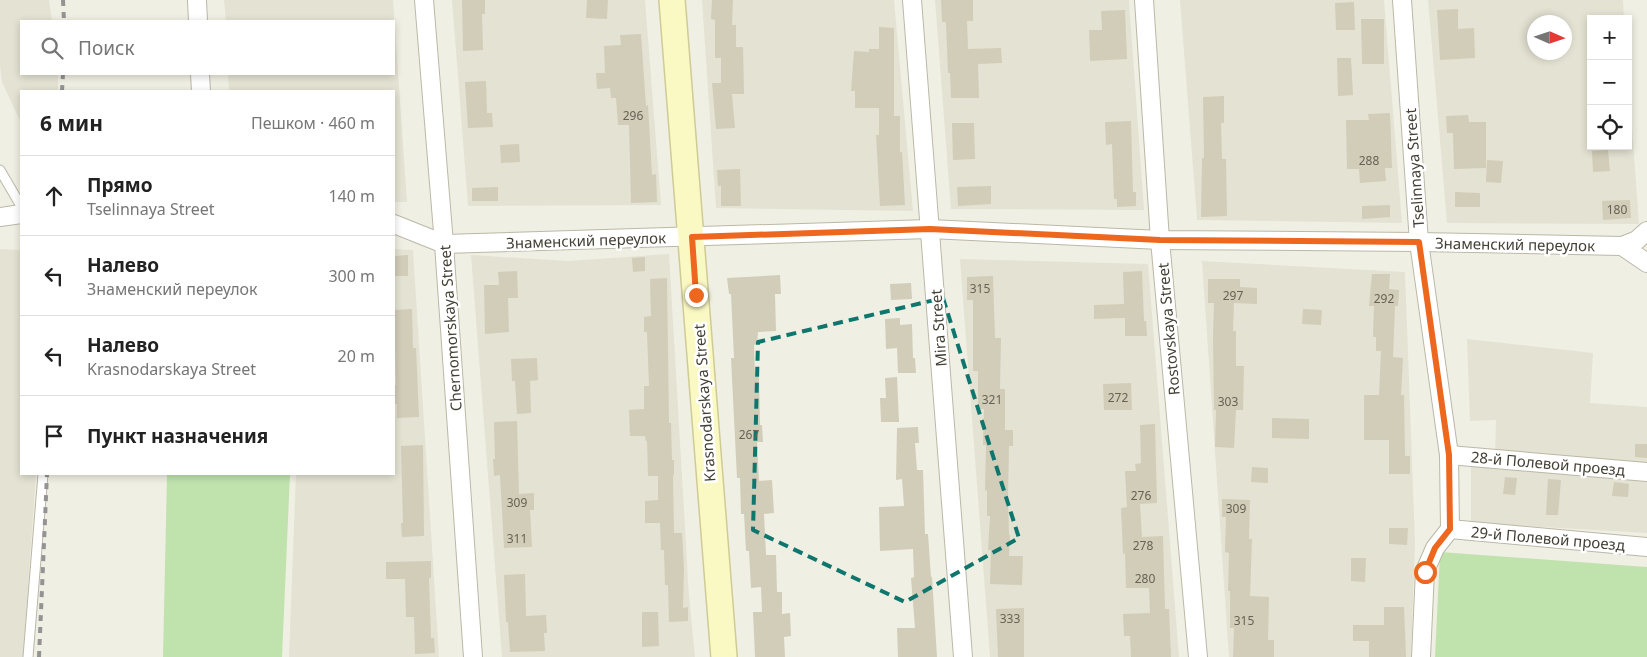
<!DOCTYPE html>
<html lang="ru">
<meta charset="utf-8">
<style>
:root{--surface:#fff;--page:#f6f6f6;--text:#222;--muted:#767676;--line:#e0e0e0}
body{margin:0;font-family:"Noto Sans",sans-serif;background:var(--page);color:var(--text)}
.controls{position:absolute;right:15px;top:15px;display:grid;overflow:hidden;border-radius:0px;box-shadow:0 2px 8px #0003}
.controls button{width:45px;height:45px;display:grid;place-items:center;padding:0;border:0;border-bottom:1px solid var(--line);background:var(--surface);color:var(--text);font:25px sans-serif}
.compass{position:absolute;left:1527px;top:15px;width:45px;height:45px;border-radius:50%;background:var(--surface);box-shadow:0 2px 8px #0003;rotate:93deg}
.stop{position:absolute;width:15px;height:15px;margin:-11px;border:4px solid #ed671e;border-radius:50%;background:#fff}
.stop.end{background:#ed671e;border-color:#fff;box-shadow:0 1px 5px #0008}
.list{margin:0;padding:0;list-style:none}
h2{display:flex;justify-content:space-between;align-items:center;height:65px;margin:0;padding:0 20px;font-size:21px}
h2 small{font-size:16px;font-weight:400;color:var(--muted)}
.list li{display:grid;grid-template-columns:32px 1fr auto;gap:15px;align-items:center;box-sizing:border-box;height:80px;padding:0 20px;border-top:1px solid var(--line)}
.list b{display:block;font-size:19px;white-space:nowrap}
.list p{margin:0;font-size:16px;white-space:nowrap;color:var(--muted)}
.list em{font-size:16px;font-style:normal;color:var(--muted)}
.icon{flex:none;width:28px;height:28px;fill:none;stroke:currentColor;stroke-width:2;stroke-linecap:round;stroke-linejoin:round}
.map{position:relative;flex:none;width:1647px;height:657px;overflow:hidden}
.search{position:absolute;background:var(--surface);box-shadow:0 2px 8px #0003;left:20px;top:20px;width:375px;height:55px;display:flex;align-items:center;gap:12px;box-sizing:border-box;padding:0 18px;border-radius:0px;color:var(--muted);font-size:19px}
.panel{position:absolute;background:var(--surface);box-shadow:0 2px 8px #0003;left:20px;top:90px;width:375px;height:385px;border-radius:0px}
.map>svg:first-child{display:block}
.residential{fill:#e4e2d2;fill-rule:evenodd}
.green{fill:#c0e3ae}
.building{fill:#d1cdb9}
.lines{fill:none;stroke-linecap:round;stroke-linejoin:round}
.lane-casing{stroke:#bbb8a7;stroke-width:11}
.street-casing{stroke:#bbb8a7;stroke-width:20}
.secondary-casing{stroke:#cecb96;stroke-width:28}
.lane{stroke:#fff;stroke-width:9}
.street{stroke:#fff;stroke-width:18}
.secondary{stroke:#fbf9c3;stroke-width:25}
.rail{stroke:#939393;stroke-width:4;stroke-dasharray:6 6;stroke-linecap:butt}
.route{stroke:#ed671e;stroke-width:6}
.marked{fill:none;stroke:#0f766e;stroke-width:4;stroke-dasharray:10 6;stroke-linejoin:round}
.labels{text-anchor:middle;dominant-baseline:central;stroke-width:5;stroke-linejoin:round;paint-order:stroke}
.number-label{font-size:12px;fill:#666255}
.street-label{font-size:15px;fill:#423f34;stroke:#fff}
</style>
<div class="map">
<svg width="1647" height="657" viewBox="0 0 1647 657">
<rect width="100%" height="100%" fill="#f0efe3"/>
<g class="residential">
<path d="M0,0H49L52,21H21V74H58V91H21V123L2,82L0,65Z"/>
<path d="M224,0H393L407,202H394V91H229L228,74H394V21H226Z"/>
<path d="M452,0H645L661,205L468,206Z"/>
<path d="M702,0H894L913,211L716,208Z"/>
<path d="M935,0H1129L1144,210L951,209Z"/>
<path d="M1180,0H1384L1402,223L1197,220Z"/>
<path d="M1428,0H1623L1624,19H1591V146H1628V73L1639,224L1447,223ZM1534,22H1564V52H1534Z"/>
<path d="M0,249L21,250V474H36L23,657H0Z"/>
<path d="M394,249L413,250L439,657H289L296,474H394Z"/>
<path d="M669,254L689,596L695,657H502L471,255L568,261Z"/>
<path d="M960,259L1148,264L1179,657H990Z"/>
<path d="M1202,261L1405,272L1415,542L1411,657H1229Z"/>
<path d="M1467,339L1593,353L1590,403L1647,407V465L1495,454L1496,420L1470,421Z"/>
<path d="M1471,462L1647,476V533L1471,523Z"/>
</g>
<g class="green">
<path d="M167,474H290L282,657H163Z"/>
<path d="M1440,552L1647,567V657H1435Z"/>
</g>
<g class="building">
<path d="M462,0H485V14H482L483,50L463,51Z"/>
<path d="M587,0H608L607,19L586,18Z"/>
<path d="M712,0H733L732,25H736V47H743L744,94H732L735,128L716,129L712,83H721V58H715V20L711,19Z"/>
<path d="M941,0H973V21H967L968,49L1001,48L1002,63L978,64L979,98H951L950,73H948L946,22H942Z"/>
<path d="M1354,2L1355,30H1336L1335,3Z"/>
<path d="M1458,9V29L1474,28L1475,58L1440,60L1437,10Z"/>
<path d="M1125,10L1127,59L1090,61L1089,30H1102L1101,11Z"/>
<path d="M1361,19H1384V64H1362Z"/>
<path d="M879,27L894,28V116H900V152H902L905,205L880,206L876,135H879V108H855V91H851L854,51L869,52V49H879Z"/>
<path d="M641,34L646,106L648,105L652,175L656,174L657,202L631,203L629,125H618L616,98H611L610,88L597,89L596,73H605L604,46L621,45L620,35Z"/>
<path d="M1337,58H1351L1353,95L1338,96Z"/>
<path d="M486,81L487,113H492L493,127L468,128L465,82Z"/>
<path d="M1224,96V123H1221L1222,159H1226L1227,216L1201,217L1202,158H1204L1203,97Z"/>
<path d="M1390,113L1392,168H1385L1386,181L1360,183L1359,169H1347L1346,120H1369L1368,114Z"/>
<path d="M1468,115L1469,122H1486V168L1454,169L1453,133H1447L1446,116Z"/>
<path d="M1131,121L1133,192H1136V206L1117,207V199H1114L1112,144L1106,145L1105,122Z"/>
<path d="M952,123H974L975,159L953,160Z"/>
<path d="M519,144L520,162L501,163L500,145Z"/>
<path d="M1608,150L1610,171L1593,172L1592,151Z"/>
<path d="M1487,160L1503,161L1501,183L1486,182Z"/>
<path d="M740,169L741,206H721V186H718L717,170Z"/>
<path d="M991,186V204L958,206L957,187Z"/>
<path d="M498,187V201H472V188Z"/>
<path d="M1455,192L1480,193V207H1455Z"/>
<path d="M1630,200L1631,218L1603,220L1602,201Z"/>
<path d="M1390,205V217L1362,219V206Z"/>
<path d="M408,255V276H394V256Z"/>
<path d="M645,257V271L633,272L632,258Z"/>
<path d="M517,271L518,298H508L509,332L485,334L484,285H499L498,272Z"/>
<path d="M1142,271L1144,321H1146L1147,336H1125V318L1094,319V305L1124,304L1123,272Z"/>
<path d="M1372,274H1390L1389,289L1399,290L1398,306H1395L1393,357L1403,358L1401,395H1404L1405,456H1410V474H1389V440H1364V395H1379L1381,351H1376V337H1373L1374,306H1369Z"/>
<path d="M780,275L781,294H775L776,331L758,332L757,344L754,345L755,377H759L760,425H762L763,442H757L759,481L772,480L774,513L764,514L766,555H776L777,592H782V614L790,613L791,636L784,637L785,657H755L753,612H762L761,587L751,588L749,551H746L744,514H741L740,478H737L731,358H734L731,294H729L727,278Z"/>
<path d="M993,276L995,338H1001L1000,389H1005V430H1013V446H1009L1008,499L1009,535H1010L1009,556H1023L1022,585L990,584L991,550H988L990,516H987V490L985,491L986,445H983L984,409H978V371H973V300H967V277Z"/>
<path d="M667,278L669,423H671L672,460H674V475H673L674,533H682L684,569L683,608L688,607V621L669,622L668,585H665L664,550H661L660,523H645V501L658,500V476H648L647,441H646L645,436H630L629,410L644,409V386H649L647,332H644V317L651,316L650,279Z"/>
<path d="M1208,279H1240V287L1257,288V304L1234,303L1233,331H1236V366H1244L1243,410H1236L1234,448L1215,447L1216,410H1214L1213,338L1214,303H1208Z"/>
<path d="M911,283L912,299L891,300L890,284Z"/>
<path d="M412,309L413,348H416L419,417L397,418V404H394V385H396L394,310Z"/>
<path d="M1303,309L1322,310L1321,325L1302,324Z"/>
<path d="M900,318V325L912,324L913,358H915L916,373H898L897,348L886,349L885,319Z"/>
<path d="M537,358L538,380L530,381L531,413L517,414L515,381H512L511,359Z"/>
<path d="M897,377L899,422H881L880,398H886L885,378Z"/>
<path d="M1131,383L1132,410H1104L1103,384Z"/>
<path d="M1272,418L1309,419V439L1272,438Z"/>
<path d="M517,421L519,494L534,493V510H530L532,547L504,548L500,475L494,476L493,459H495L494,422Z"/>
<path d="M1155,424L1157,503L1140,504L1142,537L1163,536L1165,609H1169L1171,657H1131L1130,636H1124L1123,614L1150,613L1149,588H1126L1125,553L1123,554L1121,508L1127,507L1125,471H1136L1135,464L1141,463L1140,425Z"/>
<path d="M918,427L919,443H915L917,470H923L925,534H928L931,577H932L937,657H898L897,628H915L911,578L914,577L913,549L880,551L879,507L904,506L902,479L896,480L897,428Z"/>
<path d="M1635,444H1647V458L1635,457Z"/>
<path d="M423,445L424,536L402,537L401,523H403L401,446Z"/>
<path d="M1252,467L1268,468V483L1251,482Z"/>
<path d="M1505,477L1517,478L1515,495L1503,494Z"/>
<path d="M1548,479L1561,480L1558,515H1546Z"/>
<path d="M1614,482L1629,484L1628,497L1612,496Z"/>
<path d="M1222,499L1250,500L1249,539H1252L1250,596L1269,597L1268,640H1274V657H1233L1234,628H1230V591H1228L1229,553L1225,552L1226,517H1222Z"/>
<path d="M1389,528H1408L1407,545L1389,544Z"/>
<path d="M1351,558H1366L1365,582L1351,581Z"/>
<path d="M431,561V578H429L431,638H434L435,653L415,654L414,617H406L405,579H386V562Z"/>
<path d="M525,574L526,616L546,615L547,633H544L545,651L510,652L508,622H506L504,575Z"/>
<path d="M1384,607H1404L1406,657H1369V641H1353V625H1384Z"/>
<path d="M1024,608V657H998L996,609Z"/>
<path d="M642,612H658L659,646L642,647Z"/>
</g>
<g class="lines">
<g class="lane-casing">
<g id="lane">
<path d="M0,170L21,206"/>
<path d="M28,657L43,474"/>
</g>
</g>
<g class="street-casing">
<g id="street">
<path d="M197,0L198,21"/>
<path d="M424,0L444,244L473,657"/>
<path d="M912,0L963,657"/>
<path d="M1144,0L1160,240L1198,657"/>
<path d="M1402,0L1419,242L1449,455L1450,529L1435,548L1425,571L1421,657"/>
<path d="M200,74L201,91"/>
<path d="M0,217L21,214"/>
<path d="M394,224L444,244L930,229L1160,240L1419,242L1622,246L1637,240L1647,231"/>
<path d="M1622,246L1647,263"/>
<path d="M1449,455L1647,472"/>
<path d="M1450,529L1647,547"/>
</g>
</g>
<g class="secondary-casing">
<path id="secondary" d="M672,0L724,657"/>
</g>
<use href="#lane" class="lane"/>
<use href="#street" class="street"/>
<use href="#secondary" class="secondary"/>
<g class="rail">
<path d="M63,0L64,21"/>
<path d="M62,91L63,74"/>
<path d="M39,657L47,474"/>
</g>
</g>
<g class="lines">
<path class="route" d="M696,295L692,237L930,229L1160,240L1419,242L1449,455L1450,529L1435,548L1425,572"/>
</g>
<path class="marked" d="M943,298L1019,538L905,602L753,530L758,342Z"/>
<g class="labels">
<g class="number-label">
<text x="633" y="115">296</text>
<text x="1369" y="160">288</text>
<text x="1617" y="209">180</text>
<text x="980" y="288">315</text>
<text x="1233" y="295">297</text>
<text x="1384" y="298">292</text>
<text x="1118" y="397">272</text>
<text x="992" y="399">321</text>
<text x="1228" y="401">303</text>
<text x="749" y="434">267</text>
<text x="1141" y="495">276</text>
<text x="517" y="502">309</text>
<text x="1236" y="508">309</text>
<text x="517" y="538">311</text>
<text x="1143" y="545">278</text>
<text x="1145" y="578">280</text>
<text x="1010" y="618">333</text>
<text x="1244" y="620">315</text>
</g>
<g class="street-label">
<text transform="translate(1414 168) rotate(-94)">Tselinnaya Street</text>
<text transform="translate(586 240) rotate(-2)">Знаменский переулок</text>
<text transform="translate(1515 244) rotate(1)">Знаменский переулок</text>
<text transform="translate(450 328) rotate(-94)">Chernomorskaya Street</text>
<text transform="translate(938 328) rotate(-94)">Mira Street</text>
<text transform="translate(1168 329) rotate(-95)">Rostovskaya Street</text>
<text transform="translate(704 403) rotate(-94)">Krasnodarskaya Street</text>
<text transform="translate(1548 463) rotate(5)">28-й Полевой проезд</text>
<text transform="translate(1548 538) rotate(5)">29-й Полевой проезд</text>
</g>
</g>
</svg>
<div class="controls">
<button>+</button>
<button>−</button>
<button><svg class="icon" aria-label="locate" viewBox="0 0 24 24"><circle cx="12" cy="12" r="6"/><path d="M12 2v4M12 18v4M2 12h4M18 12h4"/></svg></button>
</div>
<svg class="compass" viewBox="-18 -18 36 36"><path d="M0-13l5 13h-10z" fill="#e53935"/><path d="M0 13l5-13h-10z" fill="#767676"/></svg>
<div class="stop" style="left:1425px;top:572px"></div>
<div class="stop end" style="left:696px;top:295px"></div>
<div class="search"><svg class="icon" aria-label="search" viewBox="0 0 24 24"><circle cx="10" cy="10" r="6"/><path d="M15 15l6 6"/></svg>Поиск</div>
<section class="panel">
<h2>6 мин<small>Пешком · 460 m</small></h2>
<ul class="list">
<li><svg class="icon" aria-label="ahead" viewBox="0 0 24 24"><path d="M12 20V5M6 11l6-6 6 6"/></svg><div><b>Прямо</b><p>Tselinnaya Street</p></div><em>140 m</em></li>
<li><svg class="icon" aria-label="left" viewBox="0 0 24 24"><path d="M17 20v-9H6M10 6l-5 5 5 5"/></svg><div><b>Налево</b><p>Знаменский переулок</p></div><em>300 m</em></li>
<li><svg class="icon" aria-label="left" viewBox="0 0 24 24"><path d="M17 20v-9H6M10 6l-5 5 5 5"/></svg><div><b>Налево</b><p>Krasnodarskaya Street</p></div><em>20 m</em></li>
<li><svg class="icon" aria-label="arrive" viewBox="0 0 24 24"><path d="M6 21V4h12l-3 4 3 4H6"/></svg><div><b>Пункт назначения</b></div></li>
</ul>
</section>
</div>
